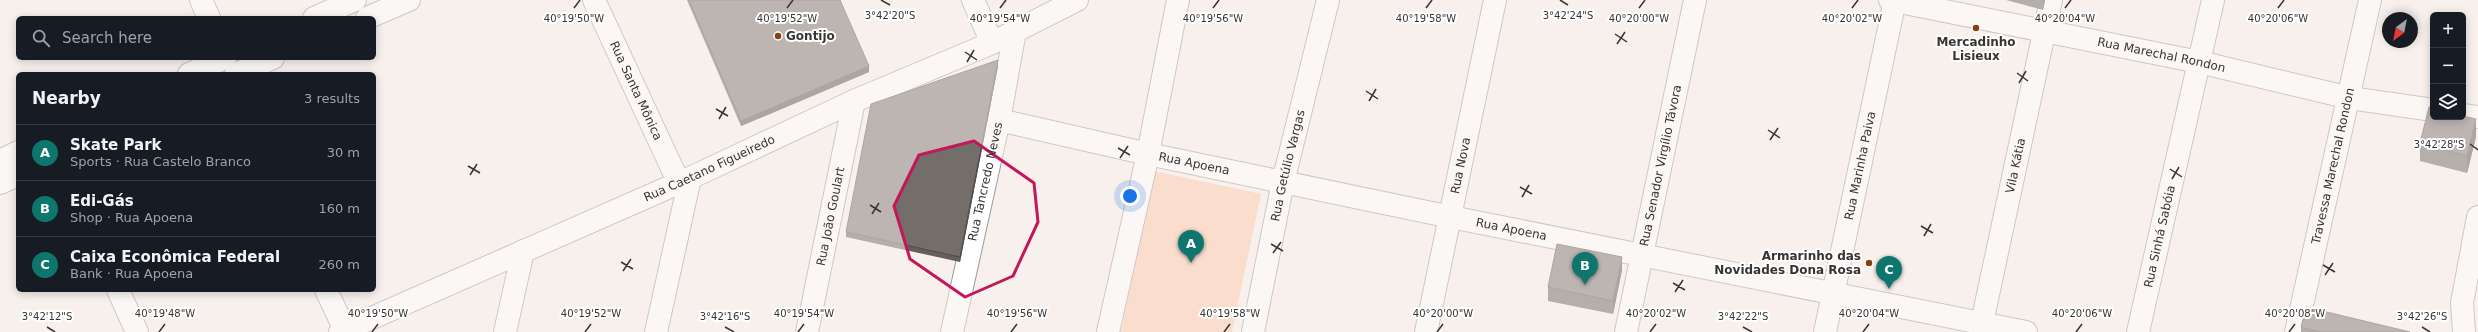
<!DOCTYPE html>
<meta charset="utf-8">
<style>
:root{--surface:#171b24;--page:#20242c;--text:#f1f3f6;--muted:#9ea1a6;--line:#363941;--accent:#0f766e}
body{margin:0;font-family:"DejaVu Sans",sans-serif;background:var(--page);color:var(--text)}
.controls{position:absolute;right:12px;top:12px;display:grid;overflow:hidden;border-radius:6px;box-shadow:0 2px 10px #0003}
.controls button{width:36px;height:36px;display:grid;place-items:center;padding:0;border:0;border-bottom:1px solid var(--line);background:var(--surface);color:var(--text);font:20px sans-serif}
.compass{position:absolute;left:2382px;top:12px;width:36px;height:36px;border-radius:50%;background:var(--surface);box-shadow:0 2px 10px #0003;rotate:212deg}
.you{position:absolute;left:1130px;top:196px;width:14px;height:14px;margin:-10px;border:3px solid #fff;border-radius:50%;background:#1a73e8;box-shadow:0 0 0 6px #1a73e833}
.badge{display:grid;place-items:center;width:26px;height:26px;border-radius:50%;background:var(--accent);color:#fff;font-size:13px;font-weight:700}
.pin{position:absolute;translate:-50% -33px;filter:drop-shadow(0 1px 2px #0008)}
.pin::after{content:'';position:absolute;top:21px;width:14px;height:12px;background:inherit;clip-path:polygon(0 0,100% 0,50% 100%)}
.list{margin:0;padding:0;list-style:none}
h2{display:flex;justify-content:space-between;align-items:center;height:52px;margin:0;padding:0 16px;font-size:17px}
h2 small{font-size:13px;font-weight:400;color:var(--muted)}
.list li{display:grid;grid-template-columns:26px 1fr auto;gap:12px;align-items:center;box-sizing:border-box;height:56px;padding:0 16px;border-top:1px solid var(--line)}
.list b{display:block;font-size:15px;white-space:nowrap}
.list p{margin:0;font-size:13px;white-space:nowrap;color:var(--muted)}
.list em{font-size:13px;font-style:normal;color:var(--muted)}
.icon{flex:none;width:22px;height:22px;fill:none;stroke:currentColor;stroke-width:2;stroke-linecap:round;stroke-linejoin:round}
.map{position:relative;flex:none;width:2478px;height:332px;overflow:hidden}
.search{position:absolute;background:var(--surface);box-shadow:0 2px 10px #0003;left:16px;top:16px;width:360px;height:44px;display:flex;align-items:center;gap:10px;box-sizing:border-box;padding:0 14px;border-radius:6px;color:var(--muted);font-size:15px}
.panel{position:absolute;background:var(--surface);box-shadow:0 2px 10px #0003;left:16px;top:72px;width:360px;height:220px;border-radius:6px}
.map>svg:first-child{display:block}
.green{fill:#fcc6a6}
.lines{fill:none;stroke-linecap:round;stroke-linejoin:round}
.minor-casing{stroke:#9d9793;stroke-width:24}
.major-casing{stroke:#9d9793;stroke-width:24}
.minor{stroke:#fff;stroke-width:22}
.major{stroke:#fff;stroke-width:22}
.wall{fill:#635f5b}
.shaded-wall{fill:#504d4a}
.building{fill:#736e6a;stroke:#504d4a}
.marked{fill:none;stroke:#c2185b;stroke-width:3;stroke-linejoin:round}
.ticks{fill:none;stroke:#373433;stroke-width:1.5}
.poi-dot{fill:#854210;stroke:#fff;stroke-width:1.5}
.labels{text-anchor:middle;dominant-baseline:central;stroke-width:4;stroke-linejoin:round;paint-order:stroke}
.poi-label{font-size:12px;font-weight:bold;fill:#373433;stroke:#fff;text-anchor:start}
.street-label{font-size:12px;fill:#373433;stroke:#fff}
.ticks-label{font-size:10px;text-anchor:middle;fill:#373433;stroke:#fff;stroke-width:4;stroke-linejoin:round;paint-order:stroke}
</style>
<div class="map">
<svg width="2478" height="332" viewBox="0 0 2478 332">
<rect width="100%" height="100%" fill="#f7f0ed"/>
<path class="green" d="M1154,171L1261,194L1232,332H1121Z"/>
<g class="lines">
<g class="minor-casing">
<g id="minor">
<path d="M201,0L209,18"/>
<path id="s1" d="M594,0L678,181"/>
<path d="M973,0L992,43"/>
<path id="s2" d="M1890,0L2199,62L2350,98L2433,110"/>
<path d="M314,18L355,0"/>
<path d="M367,18L409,0"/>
<path d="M189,74L225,58"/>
<path d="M236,74L273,58"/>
<path d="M2463,115L2478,117"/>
<path id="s3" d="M999,120L1148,154L1451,217L2026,332"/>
<path d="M0,161L18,152"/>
<path d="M0,183L18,175"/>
<path d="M118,290L137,332"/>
<path d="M326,290L345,330"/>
<path d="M505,332L523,251"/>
<path d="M656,332L690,178"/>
<path id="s4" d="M807,332L854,101"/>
<path id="s5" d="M952,332L999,120L1015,31"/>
<path d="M1108,332L1148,154L1178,0"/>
<path id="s6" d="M1253,332L1283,182L1328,0"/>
<path id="s7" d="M1426,332L1495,0"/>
<path id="s8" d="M1626,332L1695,0"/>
<path id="s9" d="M1825,332L1895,0"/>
<path id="s10" d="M1980,332L2051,0"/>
<path id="s11" d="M2138,332L2213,0"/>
<path id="s12" d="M2296,332L2370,0"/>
<path d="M2464,332L2462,303L2478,217"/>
</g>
</g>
<g class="major-casing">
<g id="major">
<path id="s13" d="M340,332L690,178L854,101L992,43L1077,0"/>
</g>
</g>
<use href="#minor" class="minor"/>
<use href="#major" class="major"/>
</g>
<g class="wall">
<path d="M687,0H840L869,72L741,126Z"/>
<path d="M2006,0H2045L2043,10Z"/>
<path d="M998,66L960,262L846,237V232Z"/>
<path d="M2476,137L2467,173L2420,161V143Z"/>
<path d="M1622,270L1613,314L1548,301V287Z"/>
<path d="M2301,327L2410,332H2301Z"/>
</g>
<g class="shaded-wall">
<path d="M2043,0H2045L2043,10Z"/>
<path d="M998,60V66L960,262V257Z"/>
<path d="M869,66V72L741,126V121Z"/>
<path d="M2476,119V137L2467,173V156Z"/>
<path d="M1622,257V270L1613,314V301Z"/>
</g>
<g class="building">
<path d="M689,0H840L869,66L741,121Z"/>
<path d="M998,60L960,257L846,232L871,104Z"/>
<path d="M2429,107L2433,108V117H2463V116L2476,119L2467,156L2420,143Z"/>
<path d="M1557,244L1622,257L1613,301L1548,287Z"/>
<path d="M2306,307L2410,332H2320L2301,327Z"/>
</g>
<path d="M0 0H2478V332H0ZM974,141L1034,183L1038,222L1013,276L965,297L910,259L894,206L919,155Z" fill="#f7f0ed" fill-opacity=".55" fill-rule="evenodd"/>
<path class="marked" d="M974,141L1034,183L1038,222L1013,276L965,297L910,259L894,206L919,155Z"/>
<path class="ticks" d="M881,0L890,5M1560,0L1568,5M574,8L580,0M787,8L793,0M1000,8L1006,0M1213,8L1219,0M1426,8L1432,0M1639,8L1645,0M1852,8L1858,0M2065,8L2071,0M2278,8L2284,0M1615,34L1627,42M1617,44L1625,32M965,52L977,60M967,62L974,50M2017,73L2028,81M2019,83L2026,71M1366,91L1378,99M1369,101L1376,89M716,109L728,116M719,119L726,107M1768,130L1780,138M1770,140L1778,128M2470,144L2478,150M1118,148L1130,155M1120,158L1128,146M468,166L480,173M2170,169L2182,177M470,175L477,164M2172,179L2179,167M1520,187L1532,194M1522,197L1529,185M870,205L881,212M872,214L879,203M1921,226L1933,233M1924,236L1931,224M1271,244L1283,251M1273,253L1281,242M621,262L633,269M2323,265L2335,272M623,271L631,259M2325,275L2333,263M1673,283L1685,290M1675,292L1683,280M47,327L55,332M725,327L734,332M1743,327L1752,332M2422,327L2430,332M159,332L165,324M372,332L378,324M585,332L591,324M798,332L804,324M1011,332L1017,324M1224,332L1230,324M1437,332L1443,324M1650,332L1656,324M1863,332L1869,324M2076,332L2082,324M2289,332L2295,324"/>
<g class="poi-dot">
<circle cx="1976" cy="28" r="4"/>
<circle cx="778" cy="36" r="4"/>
<circle cx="1869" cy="263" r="4"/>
</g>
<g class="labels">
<g class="poi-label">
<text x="786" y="36">Gontijo</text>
<text x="1976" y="42" text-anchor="middle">Mercadinho<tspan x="1976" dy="14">Lisieux</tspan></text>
<text x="1861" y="256" text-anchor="end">Armarinho das<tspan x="1861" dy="14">Novidades Dona Rosa</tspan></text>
</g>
<g class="street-label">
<text stroke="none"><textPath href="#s2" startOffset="277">Rua Marechal Rondon</textPath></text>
<text stroke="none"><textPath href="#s1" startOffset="100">Rua Santa Mônica</textPath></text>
<text stroke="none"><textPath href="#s3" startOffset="200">Rua Apoena</textPath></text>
<text stroke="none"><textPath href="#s6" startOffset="170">Rua Getúlio Vargas</textPath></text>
<text stroke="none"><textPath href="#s7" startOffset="170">Rua Nova</textPath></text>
<text stroke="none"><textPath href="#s8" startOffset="170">Rua Senador Virgílio Távora</textPath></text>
<text stroke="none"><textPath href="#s9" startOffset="170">Rua Marinha Paiva</textPath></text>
<text stroke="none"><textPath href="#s10" startOffset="170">Vila Kátia</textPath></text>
<text stroke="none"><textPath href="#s12" startOffset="170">Travessa Marechal Rondon</textPath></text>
<text stroke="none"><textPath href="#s13" startOffset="404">Rua Caetano Figueiredo</textPath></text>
<text stroke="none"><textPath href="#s5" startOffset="154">Rua Tancredo Neves</textPath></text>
<text stroke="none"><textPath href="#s4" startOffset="118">Rua João Goulart</textPath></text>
<text stroke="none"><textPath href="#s3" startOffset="524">Rua Apoena</textPath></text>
<text stroke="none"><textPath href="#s11" startOffset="98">Rua Sinhá Sabóia</textPath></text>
</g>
</g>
<g class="ticks-label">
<text x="1568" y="19">3°42'24"S</text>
<text x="890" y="19">3°42'20"S</text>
<text x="1213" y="22">40°19'56"W</text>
<text x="1426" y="22">40°19'58"W</text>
<text x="1639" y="22">40°20'00"W</text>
<text x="1852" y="22">40°20'02"W</text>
<text x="2065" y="22">40°20'04"W</text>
<text x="574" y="22">40°19'50"W</text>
<text x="787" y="22">40°19'52"W</text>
<text x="1000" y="22">40°19'54"W</text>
<text x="2278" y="22">40°20'06"W</text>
<text x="2439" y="148">3°42'28"S</text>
<text x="165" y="317">40°19'48"W</text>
<text x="378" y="317">40°19'50"W</text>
<text x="591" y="317">40°19'52"W</text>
<text x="804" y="317">40°19'54"W</text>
<text x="1017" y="317">40°19'56"W</text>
<text x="1230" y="317">40°19'58"W</text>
<text x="1443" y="317">40°20'00"W</text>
<text x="1656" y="317">40°20'02"W</text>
<text x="1869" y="317">40°20'04"W</text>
<text x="2082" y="317">40°20'06"W</text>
<text x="2295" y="317">40°20'08"W</text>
<text x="47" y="320">3°42'12"S</text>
<text x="725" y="320">3°42'16"S</text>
<text x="1743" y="320">3°42'22"S</text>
<text x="2422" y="320">3°42'26"S</text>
</g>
</svg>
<div class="controls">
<button>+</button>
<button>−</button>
<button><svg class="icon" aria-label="layers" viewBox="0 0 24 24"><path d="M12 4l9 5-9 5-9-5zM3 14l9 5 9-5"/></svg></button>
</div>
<svg class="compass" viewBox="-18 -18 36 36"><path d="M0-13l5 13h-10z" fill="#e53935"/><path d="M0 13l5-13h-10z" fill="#9ea1a6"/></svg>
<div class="you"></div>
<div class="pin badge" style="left:1191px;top:263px">A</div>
<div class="pin badge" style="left:1585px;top:285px">B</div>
<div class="pin badge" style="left:1889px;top:289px">C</div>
<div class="search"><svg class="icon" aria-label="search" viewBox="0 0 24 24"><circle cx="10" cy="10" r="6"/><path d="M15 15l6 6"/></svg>Search here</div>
<section class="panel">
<h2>Nearby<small>3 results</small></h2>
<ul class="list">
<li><span class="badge">A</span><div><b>Skate Park</b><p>Sports · Rua Castelo Branco</p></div><em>30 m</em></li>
<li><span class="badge">B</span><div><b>Edi-Gás</b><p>Shop · Rua Apoena</p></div><em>160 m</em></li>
<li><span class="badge">C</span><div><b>Caixa Econômica Federal</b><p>Bank · Rua Apoena</p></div><em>260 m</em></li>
</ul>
</section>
</div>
